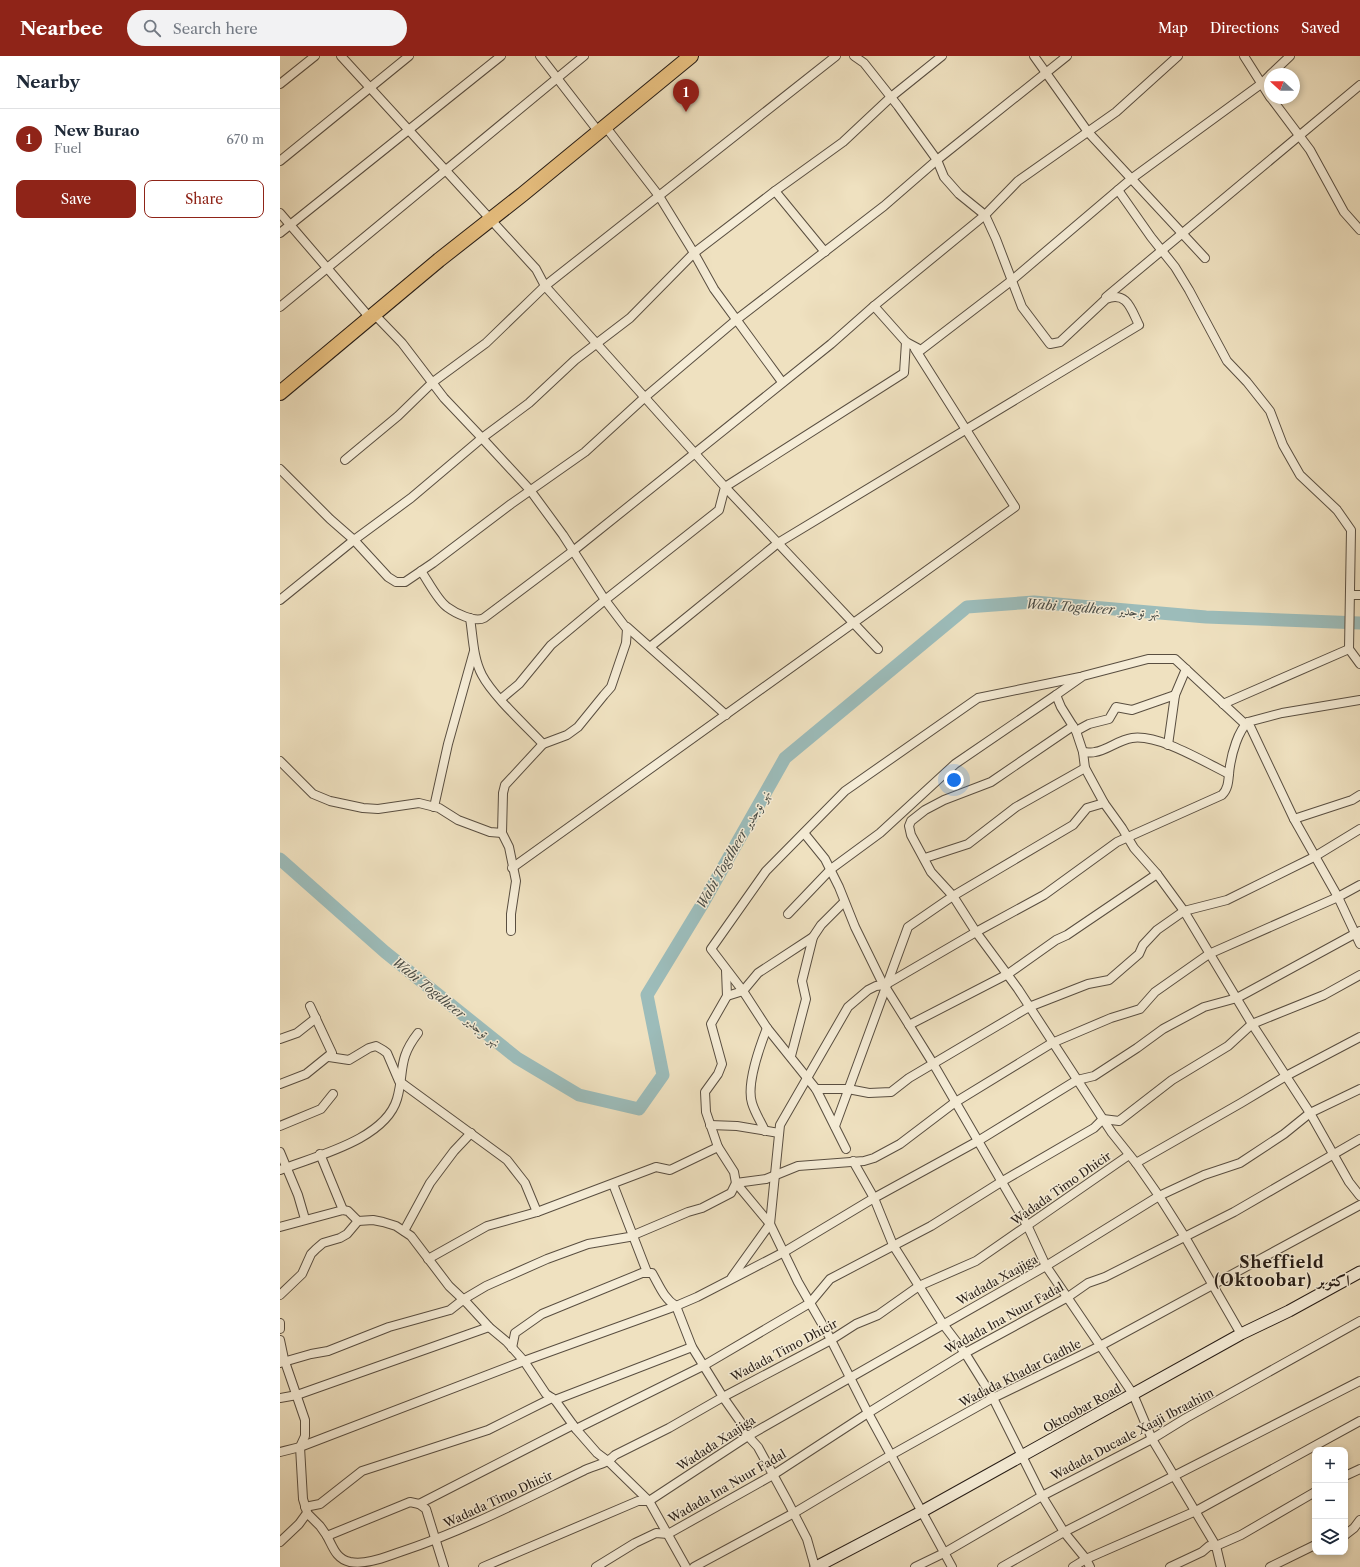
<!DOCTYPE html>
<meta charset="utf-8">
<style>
:root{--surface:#fff;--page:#f2f2f3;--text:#1f2937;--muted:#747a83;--line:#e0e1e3;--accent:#8f2418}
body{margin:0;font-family:"Libre Caslon Text",Amiri,serif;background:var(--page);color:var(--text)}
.controls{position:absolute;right:12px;bottom:12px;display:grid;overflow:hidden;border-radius:8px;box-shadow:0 2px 6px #0003}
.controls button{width:36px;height:36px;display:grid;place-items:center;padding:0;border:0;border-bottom:1px solid var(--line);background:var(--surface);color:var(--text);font:20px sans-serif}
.compass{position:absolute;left:984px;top:12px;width:36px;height:36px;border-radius:50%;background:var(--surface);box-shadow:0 2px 6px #0003;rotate:291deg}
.you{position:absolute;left:674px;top:724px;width:14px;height:14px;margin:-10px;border:3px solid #fff;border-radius:50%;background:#1a73e8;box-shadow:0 0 0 6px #1a73e833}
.badge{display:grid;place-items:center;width:26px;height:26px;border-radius:50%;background:var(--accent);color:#fff;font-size:13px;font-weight:700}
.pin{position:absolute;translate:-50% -33px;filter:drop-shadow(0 1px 2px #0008)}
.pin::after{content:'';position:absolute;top:21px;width:14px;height:12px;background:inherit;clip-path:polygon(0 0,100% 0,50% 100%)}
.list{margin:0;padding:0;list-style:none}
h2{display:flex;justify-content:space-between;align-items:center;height:52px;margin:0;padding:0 16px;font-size:17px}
h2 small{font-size:13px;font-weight:400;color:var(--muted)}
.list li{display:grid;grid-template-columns:26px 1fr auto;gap:12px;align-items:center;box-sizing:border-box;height:60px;padding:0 16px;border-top:1px solid var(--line)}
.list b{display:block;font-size:15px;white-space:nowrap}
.list p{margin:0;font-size:13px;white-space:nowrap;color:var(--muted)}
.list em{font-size:13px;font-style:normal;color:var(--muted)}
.actions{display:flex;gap:8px;padding:12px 16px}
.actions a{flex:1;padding:9px 0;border:1px solid var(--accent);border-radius:8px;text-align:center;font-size:14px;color:var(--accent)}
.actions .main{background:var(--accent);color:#fff}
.icon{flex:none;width:22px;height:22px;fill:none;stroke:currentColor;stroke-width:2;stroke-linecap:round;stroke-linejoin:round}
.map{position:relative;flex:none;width:1080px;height:1511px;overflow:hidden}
header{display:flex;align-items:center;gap:24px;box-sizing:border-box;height:56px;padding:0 20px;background:var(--accent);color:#fff}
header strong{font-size:19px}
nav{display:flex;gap:22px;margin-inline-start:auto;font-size:14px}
.search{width:280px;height:36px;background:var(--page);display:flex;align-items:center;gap:10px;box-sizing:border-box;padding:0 14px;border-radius:22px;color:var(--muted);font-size:15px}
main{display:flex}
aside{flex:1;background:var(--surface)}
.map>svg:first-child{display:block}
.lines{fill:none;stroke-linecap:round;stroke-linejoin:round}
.river{stroke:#9cbcba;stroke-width:13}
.street-casing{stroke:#594e40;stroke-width:10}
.secondary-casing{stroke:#271d16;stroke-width:13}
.highway-casing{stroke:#271d16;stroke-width:16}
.street{stroke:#f5ecd6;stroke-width:8}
.secondary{stroke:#f5ecd6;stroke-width:11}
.highway{stroke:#e8c080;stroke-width:14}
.labels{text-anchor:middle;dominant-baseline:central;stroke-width:3;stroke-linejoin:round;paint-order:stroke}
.street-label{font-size:12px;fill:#271d16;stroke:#f5ecd6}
.water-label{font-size:13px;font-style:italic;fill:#4a4d47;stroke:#f5ecd6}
.district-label{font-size:16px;font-weight:bold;letter-spacing:1px;fill:#271d16;stroke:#f5ecd6}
</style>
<header>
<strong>Nearbee</strong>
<div class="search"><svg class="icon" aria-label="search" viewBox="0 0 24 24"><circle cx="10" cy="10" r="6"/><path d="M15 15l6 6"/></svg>Search here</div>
<nav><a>Map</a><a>Directions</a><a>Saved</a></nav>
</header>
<main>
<aside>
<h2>Nearby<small></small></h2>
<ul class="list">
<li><span class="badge">1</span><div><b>New Burao</b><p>Fuel</p></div><em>670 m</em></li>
</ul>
<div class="actions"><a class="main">Save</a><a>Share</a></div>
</aside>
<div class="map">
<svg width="1080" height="1511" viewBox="0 0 1080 1511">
<rect width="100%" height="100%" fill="#efe1c0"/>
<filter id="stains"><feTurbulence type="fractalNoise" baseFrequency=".005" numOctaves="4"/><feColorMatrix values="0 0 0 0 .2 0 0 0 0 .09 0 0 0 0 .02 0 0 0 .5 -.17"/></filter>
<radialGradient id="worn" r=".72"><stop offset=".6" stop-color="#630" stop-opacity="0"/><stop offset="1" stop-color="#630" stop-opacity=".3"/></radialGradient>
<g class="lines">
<path class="river" d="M0,803L105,896L237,1002L299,1039L359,1053L383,1019L367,939L423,847L505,702L687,551L754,546L926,561L1080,567"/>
<g class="street-casing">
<g id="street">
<path d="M61,0L256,213L265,230L445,431L439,454L325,544L347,573L346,587L331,631L324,639L298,671L287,679L263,688L225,729L223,737L222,777L229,791L236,825L231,858V875"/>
<path d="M260,0L318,75"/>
<path d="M754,0L808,76L925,202"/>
<path d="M964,0L990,41"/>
<path d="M991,18L1010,0"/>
<path d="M0,28L35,0"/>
<path d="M991,42L1030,94L1064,156L1080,174"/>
<path d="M325,70L379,140L414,197L434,233L502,326"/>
<path d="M0,105L129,0"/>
<path d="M838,134L871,181L895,211L909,234L947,305L967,326L990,355L1003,389L1020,419L1057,454L1071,474L1069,593"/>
<path d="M495,135L545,196"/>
<path d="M0,157L90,262"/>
<path d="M0,177L221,0"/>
<path d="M826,241L1080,29"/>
<path d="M594,250L626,286L641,294L731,225L851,123L981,28L990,19"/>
<path d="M0,251L304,0"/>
<path d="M65,404L118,360L153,326L206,287L265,230L556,0"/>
<path d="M0,413L50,463L74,484L131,442L202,382L164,342L122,287L94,258"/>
<path d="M141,515C148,525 158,545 167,551C175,557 195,567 204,562L293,495L551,288L594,250L705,159L738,125L836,56L898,0"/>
<path d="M1070,539H1080"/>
<path d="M0,544L74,484L108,521L116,526H125L153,507L231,448L305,396L364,342L456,264L604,150L657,104L787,0"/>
<path d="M190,562C193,581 193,602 202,619C213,640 246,670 263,688"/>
<path d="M347,571L446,659"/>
<path d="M370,591L498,487L859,269C851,253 847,235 826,243L780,286L770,288L742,251L716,183L705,159L679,138L664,121L657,104L618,50L584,7L574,0"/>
<path d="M598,593L445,431L624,317L626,286"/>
<path d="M1069,593L1080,608"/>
<path d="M221,643L239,628L271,589L325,544L283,479L250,434L202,382L249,347L295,304L350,262L414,197L495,135L563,86L611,41L662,0"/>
<path d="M1080,644L1002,657L968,666L1014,763L1058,841L1080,888"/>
<path d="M943,648L1069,593"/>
<path d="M965,668L895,603H868L803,620L776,639L781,651L796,675L803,696L805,712L824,747L842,772L854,792L877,818L904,855L972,968L1030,1057L1069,1126L1080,1140"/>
<path d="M793,670L711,726L664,744L645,754L631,765L629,770L631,779L651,816L673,840L696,876L738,933L832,1077L856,1107L879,1140L905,1181L961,1278"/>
<path d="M796,675L809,668L829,663L836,651L852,654L895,639"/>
<path d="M888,689L895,639L906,613"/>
<path d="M803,696C806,696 811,697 815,696C828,694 838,684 852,682C879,678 924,706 949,718"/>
<path d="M0,705L33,738L50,745L83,752L98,753L139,747L159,752L178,764L210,776L222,777"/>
<path d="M154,751L168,688L194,595"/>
<path d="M1014,763L1072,744L1080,739"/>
<path d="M524,777L545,803L559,831L575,871L601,924L654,1009L748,1171L766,1210L853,1338L872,1383L936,1490L941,1511"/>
<path d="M645,802L688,788L736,751L805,712"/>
<path d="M232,812L735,451L635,293"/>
<path d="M508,858L551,813L600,777L675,708L776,639"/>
<path d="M446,914L447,940L431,968L442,1008L438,1018L425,1036L426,1056L438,1091L454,1116L456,1127L490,1168L518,1226L549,1280L588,1357L672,1511"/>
<path d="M447,940L463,935L478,917L533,881"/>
<path d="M629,969L728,918L776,884L787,879L877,818"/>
<path d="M0,983L17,977L36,962"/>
<path d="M511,1000L526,943L522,925L533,881L541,869L564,846"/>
<path d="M49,1001L69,1004L89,992L96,990L103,994L107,997L119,1025L227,1104L245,1127L257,1156"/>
<path d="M0,1028L26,1018L52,997L30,950"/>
<path d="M536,1033H568L589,1037L611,1036L629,1022L749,951L808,928L829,924L859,898L863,889L877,874L904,855L947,844L1034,801L1080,773"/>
<path d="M430,1069L457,1070L499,1077"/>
<path d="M0,1070L41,1053L53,1038"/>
<path d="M555,1070L628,871L673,840L793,769L807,752L824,747"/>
<path d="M485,1075C481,1066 475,1057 472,1047C466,1028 480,990 487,972"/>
<path d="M566,1093L536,1033L487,972L463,935L431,893L486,815L565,735L698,642L800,621"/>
<path d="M0,1096L18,1139L25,1163"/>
<path d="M40,1098L63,1154"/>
<path d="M573,1105L594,1142L613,1189L663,1268L685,1297L713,1342L762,1440L784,1476L806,1503L810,1511"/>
<path d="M856,1107L961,1047L1006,1020L1080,981"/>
<path d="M0,1114C35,1100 105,1084 117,1043C125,1015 117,1004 138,977"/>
<path d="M333,1128L367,1216"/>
<path d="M0,1171L63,1154L68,1155L78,1165L93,1164L103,1166L116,1170L131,1180L169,1230L187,1247L209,1271L227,1286L244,1305L266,1338L275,1344L296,1373L317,1397L329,1406L369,1445L406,1511"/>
<path d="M124,1175L150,1127L174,1095L191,1077"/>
<path d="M148,1203L207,1170L257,1156L376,1111L390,1114L438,1091"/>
<path d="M452,1221L490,1168L500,1069L568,951L588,934L596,930L605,929L696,876L764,839L837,786L942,739C950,731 948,720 950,710C952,697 958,675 968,666"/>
<path d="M0,1239L22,1218L31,1198L36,1193L43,1187L60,1182L67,1178L78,1165"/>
<path d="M396,1250L412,1291L443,1341L462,1368L468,1380L478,1391L508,1446L527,1483L535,1511"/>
<path d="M0,1267V1273"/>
<path d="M0,1284L4,1303L25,1364V1380L20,1391L23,1443L27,1456"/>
<path d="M232,1292L235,1277L262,1258L362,1217H372C379,1229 384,1243 396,1250"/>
<path d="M0,1307L31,1298L48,1295L109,1271L170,1254L184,1243L206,1230L267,1203L308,1188L349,1181L408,1156L422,1152L451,1137L456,1127L486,1123L518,1110L584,1105L594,1102L620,1088L674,1047L772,987L831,962L860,953L875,936L929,898L1058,841L1080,829"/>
<path d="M0,1342L17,1339L209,1271"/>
<path d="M275,1344L412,1291"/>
<path d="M296,1373L423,1310L530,1247L550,1223L651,1170L721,1126L814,1072L823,1063L839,1065L892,1024L948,990L972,968L1044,939L1080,919"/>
<path d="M0,1396L20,1391L244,1305L396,1250L417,1241L504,1196L594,1142L698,1085L797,1024L814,1020L857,992L883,973L924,951L957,942L1080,875"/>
<path d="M1065,1420L1080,1413"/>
<path d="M139,1448L146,1453L164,1511"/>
<path d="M25,1451L40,1448L82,1415L208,1374L272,1342"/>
<path d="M1065,1479L1074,1472L1080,1464"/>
<path d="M47,1480C53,1491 56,1503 70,1506C87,1509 105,1501 120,1496C184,1475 243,1444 303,1415C314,1409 326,1409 335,1399L389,1372L443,1341L551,1284L576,1268L598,1259L639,1230L696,1205L849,1099"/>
<path d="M0,1486L19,1468L27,1457L40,1470L47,1480L130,1446L139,1448L293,1369"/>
<path d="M203,1511L358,1445H369L468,1380L766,1210L879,1140L924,1119L960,1107L1004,1078L1030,1057L1080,1033"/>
<path d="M316,1511L355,1487L376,1477L388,1478L493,1419L588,1357L685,1297L788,1241L808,1227L825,1221L954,1156L1080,1083"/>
<path d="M414,1511L514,1457L611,1399L713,1342L820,1290L1080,1149"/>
<path d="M635,1511L664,1497L762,1440L872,1383L906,1362L1080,1265"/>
<path d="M722,1511L784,1476L1080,1325"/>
<path d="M793,1511L806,1503L916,1455L1080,1365"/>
<path d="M890,1511L922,1496L929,1490H936L961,1479L1035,1436"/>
<path d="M990,1511L1035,1489"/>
</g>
</g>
<g class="secondary-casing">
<path id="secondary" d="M536,1511L641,1456L961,1278L1009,1255L1080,1216"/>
</g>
<g class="highway-casing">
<path id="highway" d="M0,337L159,204L243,138L411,0"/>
</g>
<use href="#street" class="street"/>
<use href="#secondary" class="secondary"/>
<use href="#highway" class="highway"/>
</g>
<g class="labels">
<g class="street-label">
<text transform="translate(781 1132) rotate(-35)">Wadada Timo Dhicir</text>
<text transform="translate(717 1224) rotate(-29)">Wadada Xaajiga</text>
<text transform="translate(724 1262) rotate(-29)">Wadada Ina Nuur Fadal</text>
<text transform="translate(504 1294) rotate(-28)">Wadada Timo Dhicir</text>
<text transform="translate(740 1317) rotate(-27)">Wadada Khadar Gadhle</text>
<text transform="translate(802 1352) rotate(-29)">Oktoobar Road</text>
<text transform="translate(852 1378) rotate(-28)">Wadada Ducaale Xaaji Ibraahim</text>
<text transform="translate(436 1387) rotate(-33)">Wadada Xaajiga</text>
<text transform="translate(447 1430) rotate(-30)">Wadada Ina Nuur Fadal</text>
<text transform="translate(218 1443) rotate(-25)">Wadada Timo Dhicir</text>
</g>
<g class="water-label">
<text transform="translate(813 552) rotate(4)">Wabi Togdheer نهر توجدير</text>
<text transform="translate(453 793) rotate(-60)">Wabi Togdheer نهر توجدير</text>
<text transform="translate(167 946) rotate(39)">Wabi Togdheer نهر توجدير</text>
</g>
<g class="district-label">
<text x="1002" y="1206">Sheffield<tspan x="1002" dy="18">(Oktoobar) اكتوبر</tspan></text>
</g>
</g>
<rect width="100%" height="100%" filter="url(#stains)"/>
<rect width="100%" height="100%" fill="url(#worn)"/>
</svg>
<div class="controls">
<button>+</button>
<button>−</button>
<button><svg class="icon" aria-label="layers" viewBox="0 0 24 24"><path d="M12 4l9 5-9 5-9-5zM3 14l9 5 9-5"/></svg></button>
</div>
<svg class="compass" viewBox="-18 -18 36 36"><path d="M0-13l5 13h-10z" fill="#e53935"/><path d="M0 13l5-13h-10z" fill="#747a83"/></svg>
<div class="you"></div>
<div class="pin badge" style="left:406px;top:56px">1</div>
</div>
</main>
